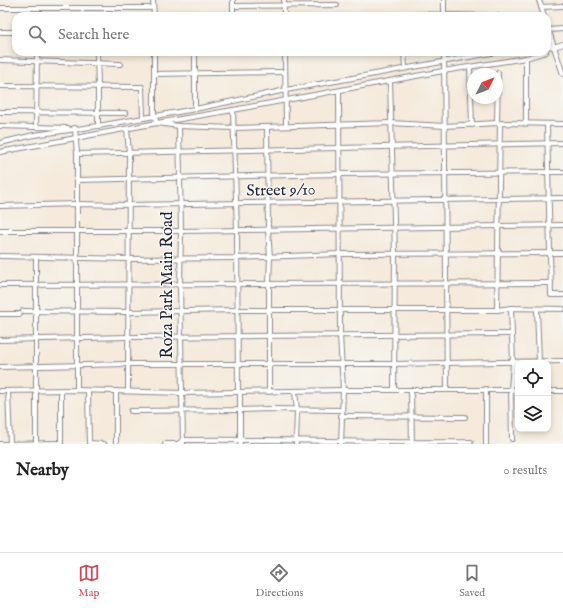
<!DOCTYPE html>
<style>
:root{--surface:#fff;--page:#f6f6f6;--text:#222;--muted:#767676;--line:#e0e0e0;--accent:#d1495b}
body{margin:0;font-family:"IM FELL English",serif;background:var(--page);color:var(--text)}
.controls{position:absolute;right:12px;bottom:12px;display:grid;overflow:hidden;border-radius:8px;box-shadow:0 2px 6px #0003}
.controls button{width:36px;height:36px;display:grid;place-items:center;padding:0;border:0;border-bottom:1px solid var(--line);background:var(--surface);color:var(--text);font:20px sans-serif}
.compass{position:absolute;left:467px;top:68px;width:36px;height:36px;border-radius:50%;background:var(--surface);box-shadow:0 2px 6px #0003;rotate:48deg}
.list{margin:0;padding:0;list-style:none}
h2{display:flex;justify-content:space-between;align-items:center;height:52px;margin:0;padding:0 16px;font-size:17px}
h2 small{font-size:13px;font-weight:400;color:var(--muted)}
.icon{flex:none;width:22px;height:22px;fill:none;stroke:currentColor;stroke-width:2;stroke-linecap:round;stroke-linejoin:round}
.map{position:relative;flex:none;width:563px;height:444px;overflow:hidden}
.search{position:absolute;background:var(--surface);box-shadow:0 2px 6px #0003;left:12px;right:12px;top:12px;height:44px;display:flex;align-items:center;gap:10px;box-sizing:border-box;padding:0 14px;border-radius:12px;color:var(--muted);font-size:15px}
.sheet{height:108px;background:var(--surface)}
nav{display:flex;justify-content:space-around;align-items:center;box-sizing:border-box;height:56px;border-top:1px solid var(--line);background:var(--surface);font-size:11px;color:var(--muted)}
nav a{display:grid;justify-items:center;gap:2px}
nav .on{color:var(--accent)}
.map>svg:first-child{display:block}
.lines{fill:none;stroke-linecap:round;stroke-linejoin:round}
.street-casing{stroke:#8c868b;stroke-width:6}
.street{stroke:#fff;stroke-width:4}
.labels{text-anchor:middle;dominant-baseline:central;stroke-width:3;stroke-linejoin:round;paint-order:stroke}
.street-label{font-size:16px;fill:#22223b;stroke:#f6f6f2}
</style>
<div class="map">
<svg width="563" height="444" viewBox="0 0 563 444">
<rect width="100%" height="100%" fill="#f6f6f2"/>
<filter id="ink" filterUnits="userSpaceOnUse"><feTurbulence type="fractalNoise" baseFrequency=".025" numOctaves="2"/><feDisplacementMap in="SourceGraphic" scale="8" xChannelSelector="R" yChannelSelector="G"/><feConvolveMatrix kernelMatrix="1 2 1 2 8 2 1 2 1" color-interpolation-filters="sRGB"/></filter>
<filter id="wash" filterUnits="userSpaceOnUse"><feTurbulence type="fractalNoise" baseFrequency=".012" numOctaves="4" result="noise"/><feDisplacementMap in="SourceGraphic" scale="16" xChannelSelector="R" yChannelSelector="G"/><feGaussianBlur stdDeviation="0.9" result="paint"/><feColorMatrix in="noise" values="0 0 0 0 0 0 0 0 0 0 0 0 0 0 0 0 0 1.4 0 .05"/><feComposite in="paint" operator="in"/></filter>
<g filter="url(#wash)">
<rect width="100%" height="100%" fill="#f5eadb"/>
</g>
<g filter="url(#ink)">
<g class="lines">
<g class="street-casing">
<g id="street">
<path d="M153,0L154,16"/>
<path d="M284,0V16"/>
<path d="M539,0L544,16"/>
<path d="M233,6L337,5"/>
<path d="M541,7L563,6"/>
<path d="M0,8H153"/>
<path d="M222,16H231L233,14V0"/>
<path d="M403,16V14L498,16"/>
<path d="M444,16V0"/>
<path d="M547,26L563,74"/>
<path d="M548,30L563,29"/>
<path d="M0,32H16"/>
<path d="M547,46L554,47L563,44"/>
<path d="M97,52L98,88V126"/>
<path d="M154,52V115L157,123L233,110L443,71L526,58L546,52"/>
<path d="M285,52L286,125"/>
<path d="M404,52L405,68"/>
<path d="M444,52L447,389"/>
<path d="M0,60L120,64"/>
<path d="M470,68L472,125"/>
<path d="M154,74L285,72"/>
<path d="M390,81L395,254L394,390"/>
<path d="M0,86L142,87L143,117"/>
<path d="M339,91L340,335L343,390L341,444"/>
<path d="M195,109V52"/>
<path d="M233,110L237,230L238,392"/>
<path d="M0,112L125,113"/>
<path d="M497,123L498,73"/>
<path d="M526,124V58"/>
<path d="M547,124L551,295H563"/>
<path d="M0,126L68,128"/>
<path d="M179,126L181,231L180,284L183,444"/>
<path d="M36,127L37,52"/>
<path d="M267,127L268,230L270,257L269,284V392"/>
<path d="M74,128H75L77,154V390"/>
<path d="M127,129L129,153L128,391"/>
<path d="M0,143L34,135L98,126L195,109L286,90L497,52"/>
<path d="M0,152L157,123L179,126L234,128L391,123L445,126L497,123L563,124"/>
<path d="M77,154L563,143"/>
<path d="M77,180L340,174L563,172"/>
<path d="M0,206L77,204L129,205L563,198"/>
<path d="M0,231H181L563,225"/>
<path d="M0,256L129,259L237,258L340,254L563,253"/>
<path d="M36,257V444"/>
<path d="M0,285L551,283"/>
<path d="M511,308L513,363L511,390L512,439"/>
<path d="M537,309L539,362"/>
<path d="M497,310L500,123"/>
<path d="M23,311L129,312L237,310H497L511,308L563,309"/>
<path d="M0,314H20"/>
<path d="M0,340L128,337L511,334"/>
<path d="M0,367L128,364H394L563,361"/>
<path d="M486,389V444"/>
<path d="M0,391L77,390L182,393L343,390H518"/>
<path d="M8,391L10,444"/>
<path d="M88,391L89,443L104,444"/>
<path d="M116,391V444"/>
<path d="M411,391L412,444"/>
<path d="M548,391H563"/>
<path d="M240,392V444"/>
<path d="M295,392L297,410L296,444"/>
<path d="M131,411L240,410L269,409L341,410"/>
<path d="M341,416L465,417"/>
<path d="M0,444L61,443"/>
<path d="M61,444V391"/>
<path d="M165,444H178L183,440C279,438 375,444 471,442"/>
</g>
</g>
<use href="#street" class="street"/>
</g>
</g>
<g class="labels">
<g class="street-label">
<text transform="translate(281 191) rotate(-1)">Street 9/10</text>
<text transform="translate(168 285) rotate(-90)">Roza Park Main Road</text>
</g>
</g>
</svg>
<div class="controls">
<button><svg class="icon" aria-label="locate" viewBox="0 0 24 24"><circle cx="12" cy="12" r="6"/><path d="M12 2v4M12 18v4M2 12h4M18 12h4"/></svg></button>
<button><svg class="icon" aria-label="layers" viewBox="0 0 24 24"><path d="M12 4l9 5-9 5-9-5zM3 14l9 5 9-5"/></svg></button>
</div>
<svg class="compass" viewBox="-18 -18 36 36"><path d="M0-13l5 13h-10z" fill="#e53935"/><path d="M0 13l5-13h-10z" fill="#767676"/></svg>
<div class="search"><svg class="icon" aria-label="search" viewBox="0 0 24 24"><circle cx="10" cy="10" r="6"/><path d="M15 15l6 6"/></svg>Search here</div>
</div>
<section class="sheet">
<h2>Nearby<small>0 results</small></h2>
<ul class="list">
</ul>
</section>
<nav>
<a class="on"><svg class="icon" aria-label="map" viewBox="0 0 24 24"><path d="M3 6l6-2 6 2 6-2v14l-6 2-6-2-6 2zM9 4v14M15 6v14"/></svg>Map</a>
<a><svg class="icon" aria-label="directions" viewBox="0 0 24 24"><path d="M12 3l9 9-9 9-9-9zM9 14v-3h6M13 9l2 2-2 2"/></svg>Directions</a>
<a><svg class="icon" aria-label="saved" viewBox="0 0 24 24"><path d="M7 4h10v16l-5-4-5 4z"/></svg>Saved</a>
</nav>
